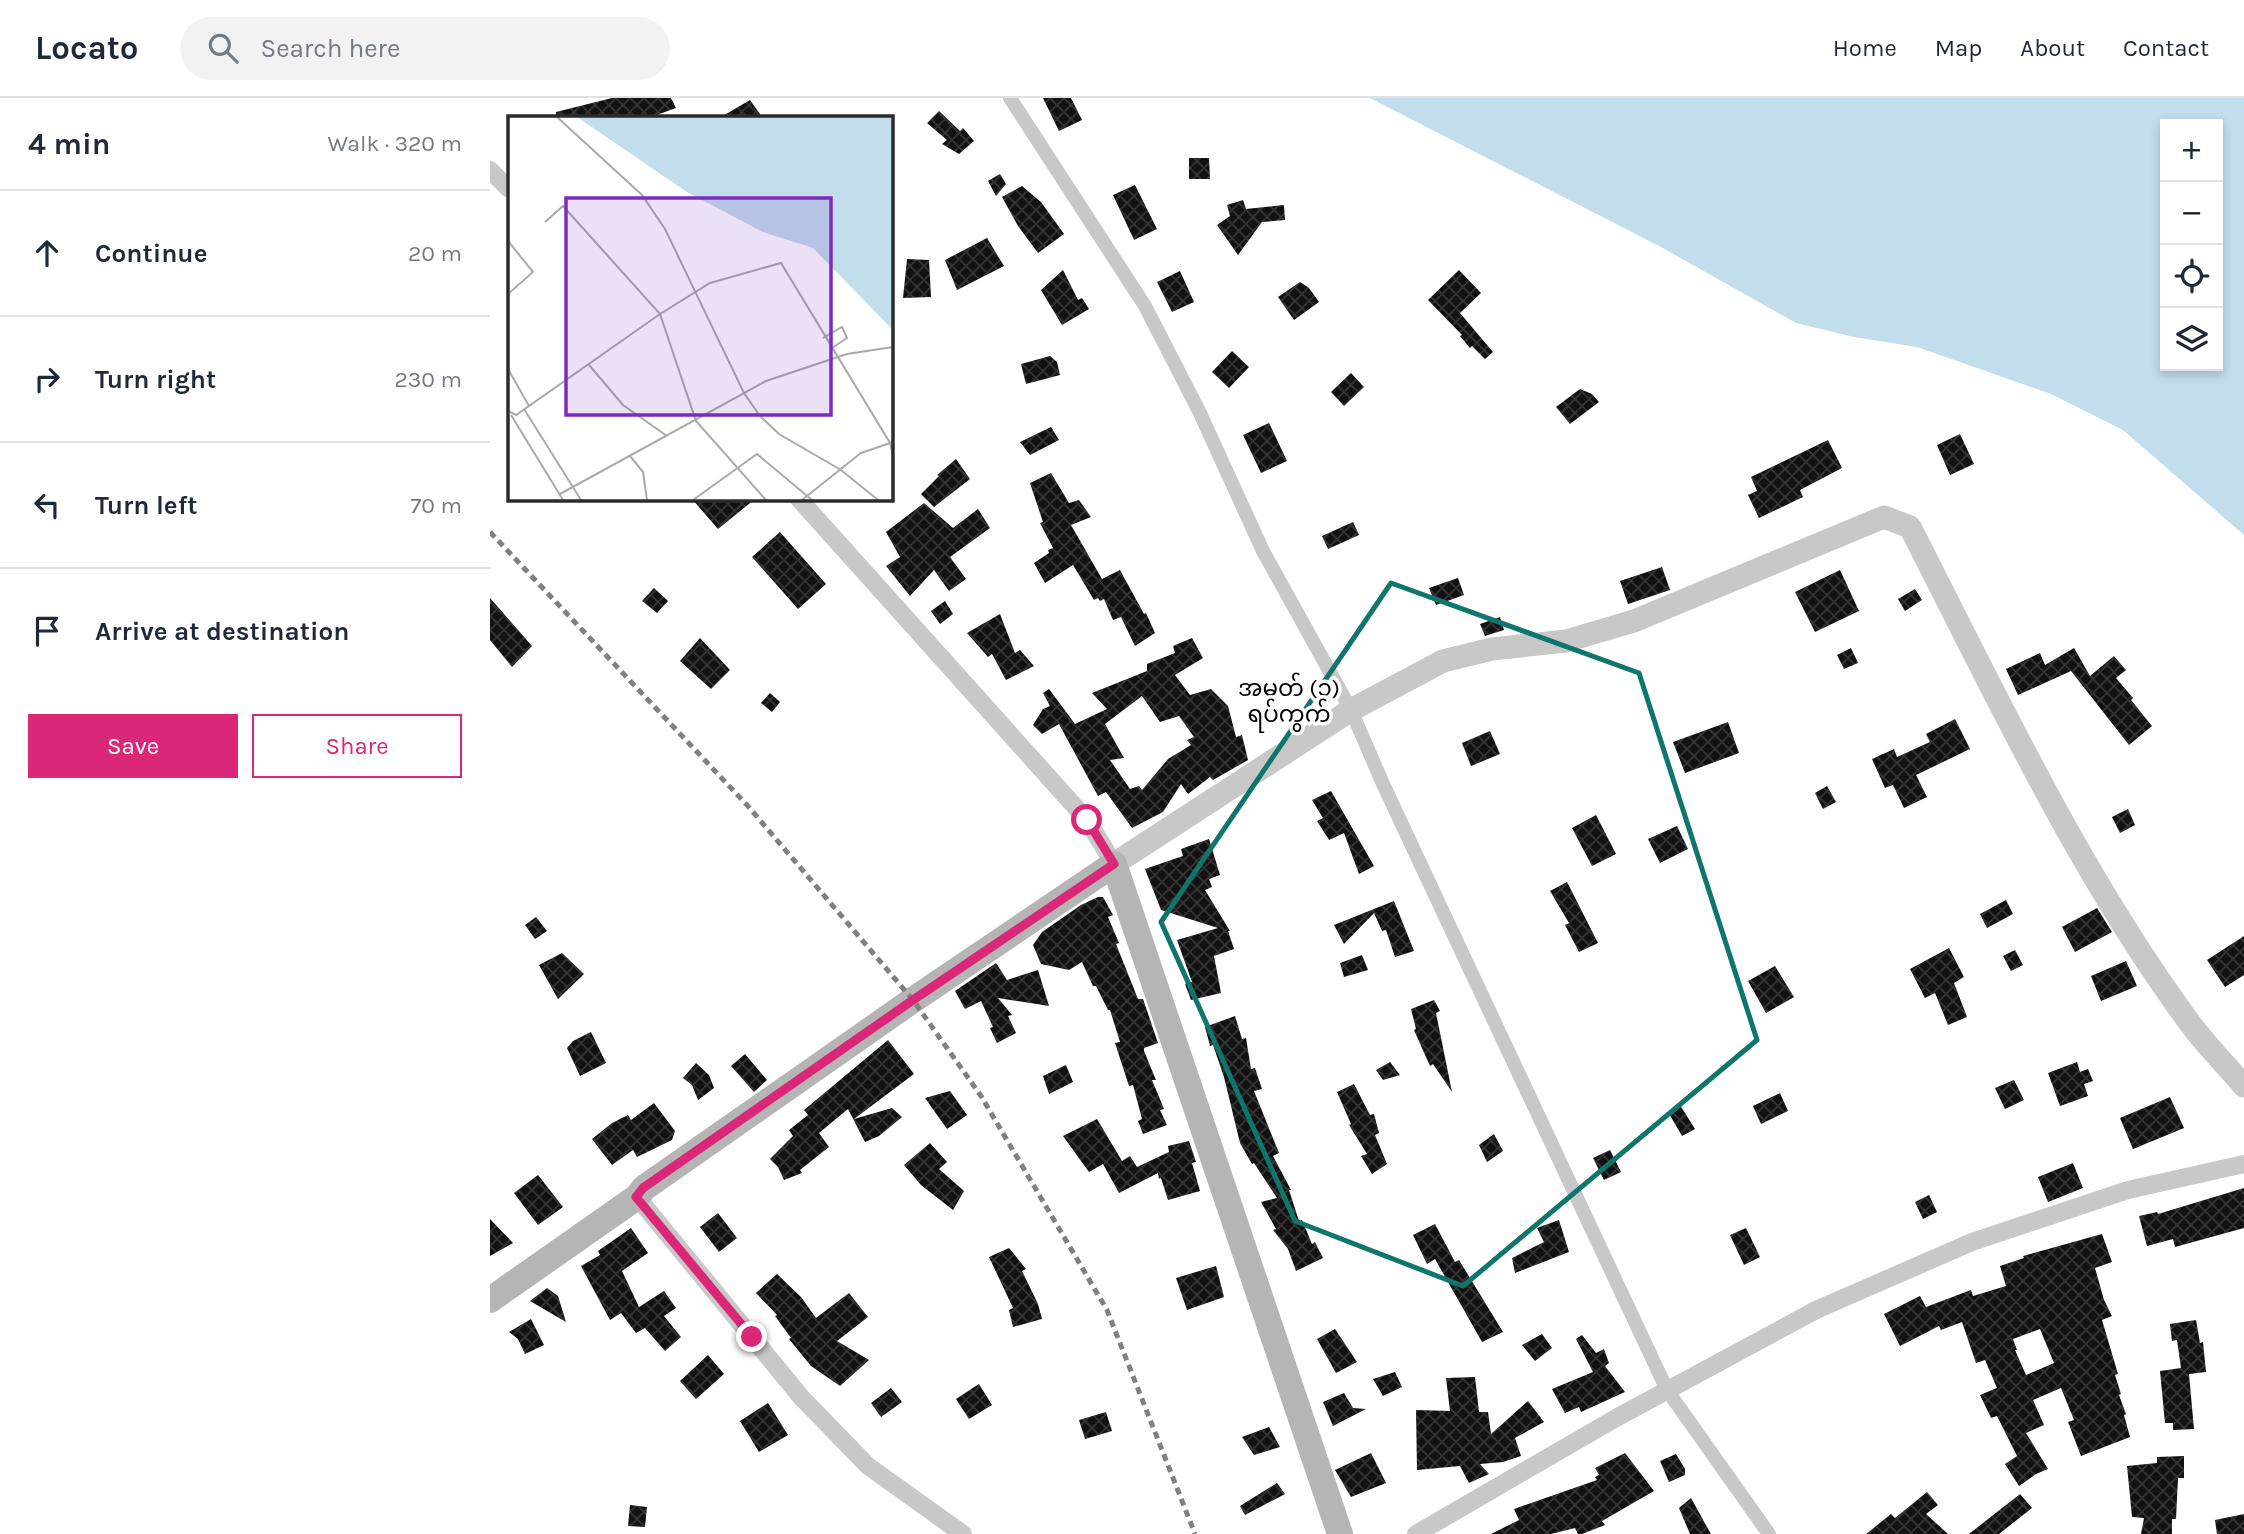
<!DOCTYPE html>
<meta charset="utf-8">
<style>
:root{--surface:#fff;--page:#f2f2f3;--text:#1f2937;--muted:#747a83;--line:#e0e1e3;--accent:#db2777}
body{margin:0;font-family:Karla,"Noto Sans Myanmar",sans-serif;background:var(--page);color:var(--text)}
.controls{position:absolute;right:21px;top:21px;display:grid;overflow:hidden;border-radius:0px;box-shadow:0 4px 10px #0003}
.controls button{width:63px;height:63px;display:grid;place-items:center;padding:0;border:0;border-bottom:2px solid var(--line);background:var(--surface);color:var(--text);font:35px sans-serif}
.stop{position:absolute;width:21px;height:21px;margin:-16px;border:5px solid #db2777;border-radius:50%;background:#fff}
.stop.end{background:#db2777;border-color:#fff;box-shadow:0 2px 7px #0008}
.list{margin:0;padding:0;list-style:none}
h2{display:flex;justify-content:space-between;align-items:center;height:91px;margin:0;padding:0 28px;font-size:30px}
h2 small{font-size:23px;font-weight:400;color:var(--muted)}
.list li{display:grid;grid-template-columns:46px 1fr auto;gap:21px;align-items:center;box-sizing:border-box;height:126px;padding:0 28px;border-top:2px solid var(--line)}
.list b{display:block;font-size:26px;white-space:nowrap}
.list em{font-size:23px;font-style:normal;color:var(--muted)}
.actions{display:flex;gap:14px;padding:21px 28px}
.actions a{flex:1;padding:16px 0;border:2px solid var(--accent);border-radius:0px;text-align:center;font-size:24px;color:var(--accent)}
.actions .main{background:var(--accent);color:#fff}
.icon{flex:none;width:38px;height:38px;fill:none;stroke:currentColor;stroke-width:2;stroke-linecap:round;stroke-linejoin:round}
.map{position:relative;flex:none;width:1754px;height:1436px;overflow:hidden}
header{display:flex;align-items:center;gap:42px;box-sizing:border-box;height:98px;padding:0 35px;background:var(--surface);border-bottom:2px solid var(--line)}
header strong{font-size:33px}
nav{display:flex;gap:38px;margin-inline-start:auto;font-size:24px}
.search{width:490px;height:63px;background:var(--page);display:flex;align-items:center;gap:18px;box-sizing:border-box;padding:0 24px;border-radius:38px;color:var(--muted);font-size:26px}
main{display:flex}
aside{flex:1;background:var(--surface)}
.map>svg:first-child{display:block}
.water{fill:#c2ddec;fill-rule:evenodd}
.building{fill:url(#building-cross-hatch);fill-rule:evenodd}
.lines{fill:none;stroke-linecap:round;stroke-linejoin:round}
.pedestrian{stroke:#c8c8c8;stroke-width:14}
.minor{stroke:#c8c8c8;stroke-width:18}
.tertiary{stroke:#c8c8c8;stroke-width:23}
.secondary{stroke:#b5b5b5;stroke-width:26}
.rail{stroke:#808080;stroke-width:5;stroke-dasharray:7 5;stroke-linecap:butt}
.route{stroke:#db2777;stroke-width:9}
.marked{fill:none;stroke:#0f766e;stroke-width:5;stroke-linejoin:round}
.labels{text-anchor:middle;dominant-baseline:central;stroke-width:7;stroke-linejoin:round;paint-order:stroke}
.quarter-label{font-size:23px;fill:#000;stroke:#fff}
.inset-road{fill:none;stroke:#aaa;stroke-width:2}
.view{fill:#7b2cbf;fill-opacity:0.15;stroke:#7b2cbf;stroke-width:3.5}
.inset-edge{fill:none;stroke:#2b2b2b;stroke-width:3.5}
</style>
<header>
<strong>Locato</strong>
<div class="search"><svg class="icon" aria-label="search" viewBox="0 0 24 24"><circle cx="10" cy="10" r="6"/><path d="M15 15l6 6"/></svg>Search here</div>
<nav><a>Home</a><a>Map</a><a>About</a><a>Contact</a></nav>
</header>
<main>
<aside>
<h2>4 min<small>Walk · 320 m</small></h2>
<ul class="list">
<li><svg class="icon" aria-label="ahead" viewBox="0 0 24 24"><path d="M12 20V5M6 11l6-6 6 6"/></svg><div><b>Continue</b></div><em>20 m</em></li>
<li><svg class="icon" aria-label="right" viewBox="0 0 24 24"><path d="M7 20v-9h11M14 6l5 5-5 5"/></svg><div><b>Turn right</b></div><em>230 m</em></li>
<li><svg class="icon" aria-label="left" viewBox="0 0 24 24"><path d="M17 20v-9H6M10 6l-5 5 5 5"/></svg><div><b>Turn left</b></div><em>70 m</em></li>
<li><svg class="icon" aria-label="arrive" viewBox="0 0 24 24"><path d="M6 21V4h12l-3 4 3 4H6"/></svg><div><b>Arrive at destination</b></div></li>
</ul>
<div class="actions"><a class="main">Save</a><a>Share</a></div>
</aside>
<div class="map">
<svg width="1754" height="1436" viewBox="0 0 1754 1436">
<defs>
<pattern id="building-cross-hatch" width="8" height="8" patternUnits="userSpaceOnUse" patternTransform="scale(1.75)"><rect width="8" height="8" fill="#121212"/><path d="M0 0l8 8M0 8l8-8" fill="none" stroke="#353535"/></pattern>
</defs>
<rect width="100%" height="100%" fill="#fff"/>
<path class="water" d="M880,0H1754V437L1633,332L1561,296L1427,249L1364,239L1306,225L1171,149ZM1675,26H1728V268H1675Z"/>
<g class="building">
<path d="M122,0H181L186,10L161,19H66V14Z"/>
<path d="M553,0H581L592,22L569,33Z"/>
<path d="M260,2L272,19H231Z"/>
<path d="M449,13L470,33L473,30L484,43L469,56L452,46L457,42L437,25Z"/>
<path d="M699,60H719L720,81H699Z"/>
<path d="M510,76L516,86L506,98L498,83Z"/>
<path d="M645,87L667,131L644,142L623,97Z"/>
<path d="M532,88L551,104L574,136L548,155L528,128L512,99Z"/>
<path d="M753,102L756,111L794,107L795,122L772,124L748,157L727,127L740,118L737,107Z"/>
<path d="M497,140L514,168L467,192L455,162Z"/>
<path d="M417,161L439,162L441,199L413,200Z"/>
<path d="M573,172L588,202L592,200L599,211L572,227L551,192Z"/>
<path d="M969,172L991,195L970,215L1003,254L995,261L982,248L980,250L970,238L972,237L938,202Z"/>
<path d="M690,173L704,204L682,214L667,184Z"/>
<path d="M810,184L819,190L829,204L804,222L788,199Z"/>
<path d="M742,253L759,269L739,290L722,274Z"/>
<path d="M560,258L567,264L570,277L536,286L531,266Z"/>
<path d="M861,275L874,289L854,308L841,294Z"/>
<path d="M1090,291L1102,296L1109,304L1080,326L1066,309Z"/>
<path d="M779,325L797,363L771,375L753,337Z"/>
<path d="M561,329L569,342L540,357L530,344Z"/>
<path d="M1470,336L1484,366L1460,377L1447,347Z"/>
<path d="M1338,342L1352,370L1310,392L1313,399L1269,420L1258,397L1267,393L1261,379Z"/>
<path d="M466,361L480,381L444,409L431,396L449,378L447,377Z"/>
<path d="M561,375L579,405L589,402L601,419L581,427L612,481L630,472L654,516L656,515L665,535L645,548L631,519L623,522L614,501L610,503L608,500L604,502L583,467L555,485L544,465L559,455L558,452L563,450L550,425L553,424L540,385Z"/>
<path d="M202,401H265L228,431Z"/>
<path d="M434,405L463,430L488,411L500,430L460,459L476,481L459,493L444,472L420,498L396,468L410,459L396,434Z"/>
<path d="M863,424L869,437L838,451L832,438Z"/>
<path d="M290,434L336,486L308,511L262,459Z"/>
<path d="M1172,469L1180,492L1138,506L1130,483Z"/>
<path d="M1350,472L1369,513L1325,534L1305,494Z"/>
<path d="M968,480L974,497L946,507L939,490Z"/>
<path d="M164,490L178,503L167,515L152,503Z"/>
<path d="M1425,491L1432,502L1415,513L1408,501Z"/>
<path d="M0,500L42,548L22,569L0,542Z"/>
<path d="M455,503L463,516L450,526L441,513Z"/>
<path d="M510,516L525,555L530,552L544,568L516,582L502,556L498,559L477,535Z"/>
<path d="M1010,519L1014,532L995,538L990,526Z"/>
<path d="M210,540L240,572L221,591L190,563Z"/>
<path d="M702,540L713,560L685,577L700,597L721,591L738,608L746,639L752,637L758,662L723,682L720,679L698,696L691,686L673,714L642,730L616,694L608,698L569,626L552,636L543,627L553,611L560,608L553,595L559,591L585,626L617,611L602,595L657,573V566L685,555L683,548ZM652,598L670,624L689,618L704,639L697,642L701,647L678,661L652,692L649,688L640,691L620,662L634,660L615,626Z"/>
<path d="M1361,550L1368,565L1354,571L1347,557Z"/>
<path d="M1584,550L1600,578L1624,558L1636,572L1626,580L1643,600L1641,602L1662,628L1639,647L1581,573L1528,597L1516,571L1550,555L1555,567Z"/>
<path d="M280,595L290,604L282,614L271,605Z"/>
<path d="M1465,621L1480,651L1426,677L1437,699L1414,710L1403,687L1395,690L1382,661L1404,651L1407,659L1440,644L1436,636Z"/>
<path d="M1238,624L1249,655L1195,675L1183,644Z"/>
<path d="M1000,633L1010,656L981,668L972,645Z"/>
<path d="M1337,688L1346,704L1333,711L1325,695Z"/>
<path d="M841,693L884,768L869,776L854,735L839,742L827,723L833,720L822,702Z"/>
<path d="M1638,711L1645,727L1630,735L1622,719Z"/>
<path d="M1106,717L1126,756L1102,768L1082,730Z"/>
<path d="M1187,728L1198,751L1170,765L1158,741Z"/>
<path d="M719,741L730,777L719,781L722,789L715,792L740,833H738L744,851L724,858L731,895L701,902L695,886L702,884L687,842L728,830L671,812L655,771L693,758L691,751Z"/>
<path d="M1077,784L1108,845L1089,854L1075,827L1079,825L1060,793Z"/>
<path d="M608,799H613L623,817L618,819L629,845L626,846L648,901H653L668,945L654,950V953L666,982H662L674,1011L670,1012L677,1027L653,1036L648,1023L652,1021L643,987L639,988L625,945L630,944L620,912H618L606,888H603L592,864L579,872L551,866L543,847L552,834L591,807Z"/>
<path d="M1516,802L1523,816L1497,830L1490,816Z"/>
<path d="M904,803L924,853L905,859L896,832L892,833L884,815L854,846L844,827Z"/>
<path d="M1607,810L1622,834L1585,854L1572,829Z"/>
<path d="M46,819L57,833L45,841L35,827Z"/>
<path d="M1754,838V877L1735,889L1717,862Z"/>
<path d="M1459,850L1474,879L1464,885L1477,919L1458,927L1445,895L1435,900L1420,871Z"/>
<path d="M1525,852L1533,867L1521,873L1513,858Z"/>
<path d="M72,855L94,876L68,901L49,867Z"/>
<path d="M872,857L878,872L854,879L850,865Z"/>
<path d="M1636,863L1647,888L1611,903L1601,878Z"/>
<path d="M506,865L517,882L548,872L559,908L508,900L522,917L518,918L526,935L507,945L500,930L503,929L491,903L475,911L465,893Z"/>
<path d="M1285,868L1304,899L1276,915L1258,883Z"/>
<path d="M944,902L950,913L946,915L962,994L943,966L940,968L924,932L926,931L921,911Z"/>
<path d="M745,918L752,941L756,940L761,971L765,970L772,991L764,993L789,1055L783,1058L801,1092H799L809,1123L812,1122L822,1146L825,1144L833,1160L806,1173L798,1151L783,1132L786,1131L771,1104L787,1100L764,1065L762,1066L750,1045L734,979L723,947L720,948L715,929Z"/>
<path d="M101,934L116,965L90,978L77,950L83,943Z"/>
<path d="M398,942L424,976L364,1021L402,1010L412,1019L389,1038L375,1044L358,1011L329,1035L339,1049L310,1072L312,1075L294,1082L288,1069L280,1061L303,1038L299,1032L318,1017L314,1012Z"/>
<path d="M255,956L277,982L264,994L241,968Z"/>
<path d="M900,964L910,977L893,982L886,972Z"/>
<path d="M1587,964L1590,974L1598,971L1603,983L1594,986L1598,998L1570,1008L1558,975Z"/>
<path d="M206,965L219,977L224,990L208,1002L202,987L193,980Z"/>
<path d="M576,967L583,984L559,996L553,978Z"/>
<path d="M1524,982L1534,1002L1515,1011L1505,990Z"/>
<path d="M864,986L880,1017L884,1016L889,1035L885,1037L897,1066L882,1076L871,1058L877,1056L859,1027L861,1026L847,994Z"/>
<path d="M460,993L477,1017L457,1031L435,1000Z"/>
<path d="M1290,995L1298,1013L1271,1026L1263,1008Z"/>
<path d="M1680,999L1694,1030L1643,1051L1630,1020Z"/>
<path d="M164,1005L185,1033L182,1042L147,1059L143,1052L122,1067L102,1041L122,1025L138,1017L141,1022Z"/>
<path d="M1190,1007L1205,1031L1192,1038L1178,1014Z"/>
<path d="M607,1021L632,1063L640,1058L647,1069L679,1054L678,1048L699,1043L706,1064L702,1065L710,1093L678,1102L671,1080L669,1081L668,1075L629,1095L613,1066L599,1074L573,1038Z"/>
<path d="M1004,1036L1013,1053L997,1064L989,1047Z"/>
<path d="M440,1045L457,1064L449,1071L474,1093L463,1112L431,1087L414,1067Z"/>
<path d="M1120,1052L1131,1074L1114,1082L1103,1060Z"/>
<path d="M1583,1065L1593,1090L1558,1104L1548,1079Z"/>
<path d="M48,1077L73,1109L48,1127L24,1095Z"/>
<path d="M1754,1090V1130L1685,1149L1683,1141L1657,1148L1649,1118L1667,1114L1668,1116Z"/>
<path d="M1439,1097L1447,1114L1433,1121L1425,1104Z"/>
<path d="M228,1115L247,1140L229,1154L210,1129Z"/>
<path d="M0,1121L23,1145L0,1158Z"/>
<path d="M1069,1122L1079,1154L1025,1175L1022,1160L1054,1144L1047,1130Z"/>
<path d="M945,1126L965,1164L969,1162L1013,1234L992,1244L945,1161L937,1166L923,1137Z"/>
<path d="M141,1130L158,1155L132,1173L149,1209L174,1193L186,1210L174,1218L191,1239L175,1253L155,1230L146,1235L131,1215L120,1222L91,1168L110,1157L108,1153Z"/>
<path d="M1256,1130L1270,1159L1254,1167L1240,1137Z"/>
<path d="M1612,1136L1622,1164L1605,1170L1614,1202L1622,1218L1612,1222L1628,1276L1625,1277L1631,1296L1629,1297L1636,1316L1634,1317L1640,1339L1591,1358L1578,1324L1584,1322L1571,1290L1543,1302L1554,1327L1536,1335L1558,1371L1546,1376L1529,1388L1515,1366L1527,1358L1507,1318L1501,1320L1490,1297L1507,1290L1495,1262L1486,1265L1472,1224L1451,1232L1449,1228L1410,1248L1394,1216L1430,1198L1436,1209L1481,1192L1483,1198L1516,1188L1510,1168L1534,1160L1533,1158ZM1550,1231L1564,1265L1536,1277L1525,1252H1527L1523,1241Z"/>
<path d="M519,1150L536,1171L532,1173L548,1206L552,1221L523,1229L519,1212L523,1210L499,1159Z"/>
<path d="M726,1168L734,1199L697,1212L686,1180Z"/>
<path d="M287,1176L311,1199L326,1220L359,1195L378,1219L347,1243L379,1262L350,1288L321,1268L299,1241L301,1240L285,1218L287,1217L266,1195Z"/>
<path d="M57,1190L68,1198L76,1224L40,1203Z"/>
<path d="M41,1221L54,1247L35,1256L28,1241L19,1234Z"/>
<path d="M1706,1222L1710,1245L1713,1244L1716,1274L1699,1276L1704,1331L1683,1332V1325H1675L1670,1273L1691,1270L1687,1242L1682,1243L1680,1226Z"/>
<path d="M845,1231L867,1264L846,1275L827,1241Z"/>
<path d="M1052,1236L1062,1250L1045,1263L1032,1247Z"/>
<path d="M1092,1237L1106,1255L1114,1251L1119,1265L1115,1268L1135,1294L1091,1314L1089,1309L1075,1315L1062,1291L1103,1274L1086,1241Z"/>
<path d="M218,1257L234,1276L206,1301L190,1283Z"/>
<path d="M905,1274L912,1289L893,1298L883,1281Z"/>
<path d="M985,1279L989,1314H998L1001,1336L1038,1303L1054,1324L1025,1340L1031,1358L1013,1364L990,1366L999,1376L979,1385L970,1368L927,1372L926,1312L960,1313L956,1280Z"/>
<path d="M489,1286L502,1307L479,1321L466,1301Z"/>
<path d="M401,1290L412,1304L391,1319L381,1305Z"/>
<path d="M854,1295L863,1310L876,1311L843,1328L833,1304Z"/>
<path d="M278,1305L298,1337L269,1354L250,1323Z"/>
<path d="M616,1314L622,1333L595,1341L589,1322Z"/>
<path d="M779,1329L790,1349L764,1357L752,1339Z"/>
<path d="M881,1355L896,1385L861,1399L845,1372Z"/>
<path d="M1135,1355L1164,1393L1112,1423L1115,1427L1092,1436H1088L1085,1430L1061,1436H1001L1029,1422L1024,1411L1107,1382L1105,1379L1109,1377L1105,1370Z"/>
<path d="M1186,1356L1195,1371V1377L1179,1384L1170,1363Z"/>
<path d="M1694,1358V1380H1688L1686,1421H1682V1436H1651L1654,1420L1642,1419L1637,1368L1667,1365V1359Z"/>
<path d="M787,1385L795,1396L755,1417L750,1408Z"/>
<path d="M1437,1394L1448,1407L1436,1416L1458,1436H1376L1401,1416L1405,1420Z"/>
<path d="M1530,1396L1542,1410L1509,1436H1479Z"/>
<path d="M1201,1400L1221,1436H1200L1189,1410Z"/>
<path d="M140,1407L157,1409L155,1429L138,1428Z"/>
<path d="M1754,1416V1436H1727L1725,1422Z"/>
</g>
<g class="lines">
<path class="pedestrian" d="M520,0L655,208L709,313L773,453L861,612L893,686L1177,1292L1279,1436"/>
<g class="minor">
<path d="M0,72L19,91"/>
<path d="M309,401L597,722L624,766"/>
<path d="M147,1099L311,1299L378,1368L473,1436"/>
<path d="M926,1436L1126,1320L1326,1212L1482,1144L1638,1092L1754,1066"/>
</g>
<path class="tertiary" d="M624,766L861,612L953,563L1002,551L1076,543L1144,523L1394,419L1420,429C1506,597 1587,771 1699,924C1715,946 1736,967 1754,988"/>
<path class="secondary" d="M0,1202L147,1099L154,1090L423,902L624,766L850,1436"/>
<path class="rail" d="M0,434L257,707L423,902L491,998L617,1212L705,1436"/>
</g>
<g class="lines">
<path class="route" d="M262,1239L146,1099L153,1090L423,902L624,766L597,722"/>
</g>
<path class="marked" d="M901,485L1149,575L1267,942L973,1188L805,1123L671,824Z"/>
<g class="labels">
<g class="quarter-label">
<text x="799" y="590">အမှတ် (၁)<tspan x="799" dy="26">ရပ်ကွက်</tspan></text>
</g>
</g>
<g transform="translate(18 18)">
<rect width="385" height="385" fill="#fff"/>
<path d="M69,1H385V214L305,132L255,116L179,76Z" fill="#c2ddec"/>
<path class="inset-road" d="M49,1L134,79L157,113L236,277L252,300L271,318L333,354L370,384M37,106L55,90L152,198L202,167L273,147L382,327L385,339M0,125L25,156L0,178M315,222L334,211L339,222L324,232M81,249L115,289L159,320M0,253L21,290M16,293L73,384M0,295L8,299L152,198L188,305L258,384M3,299L55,384M122,340L135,356L139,384M52,378L258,265L339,238L385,231M185,384L249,338L304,384M294,384L353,337L385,326"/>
<path class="view" d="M58,82H323V299H58Z"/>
<rect width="385" height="385" class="inset-edge"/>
</g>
</svg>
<div class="controls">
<button>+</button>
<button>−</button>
<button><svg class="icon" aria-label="locate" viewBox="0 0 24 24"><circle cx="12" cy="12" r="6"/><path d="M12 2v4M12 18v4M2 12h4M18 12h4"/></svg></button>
<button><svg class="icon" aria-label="layers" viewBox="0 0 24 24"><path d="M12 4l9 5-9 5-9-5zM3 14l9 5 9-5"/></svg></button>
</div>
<div class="stop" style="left:597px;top:722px"></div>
<div class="stop end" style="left:262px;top:1239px"></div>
</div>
</main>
